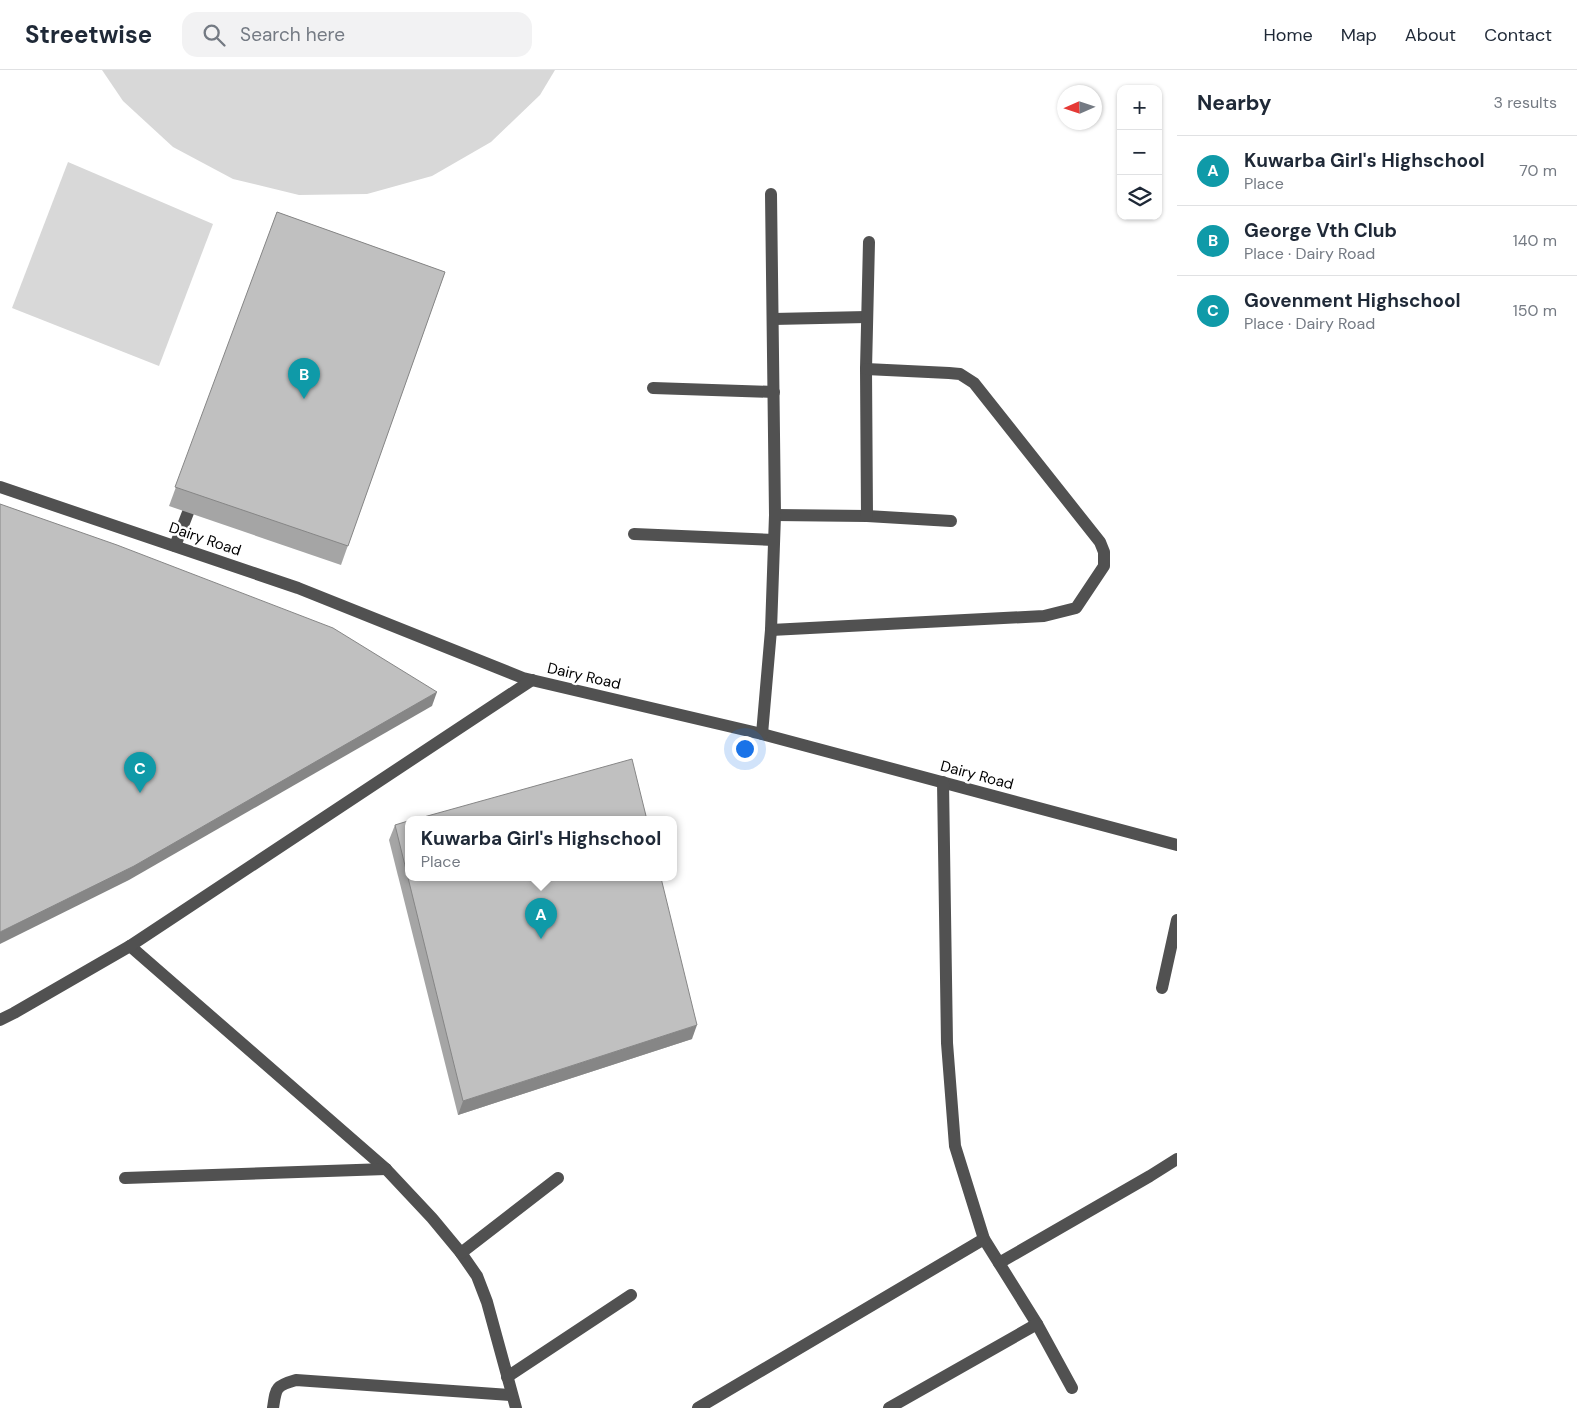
<!DOCTYPE html>
<meta charset="utf-8">
<style>
:root{--surface:#fff;--page:#f2f2f3;--text:#1f2937;--muted:#747a83;--line:#e0e1e3;--accent:#0b8043}
body{margin:0;font-family:"DM Sans",sans-serif;background:var(--page);color:var(--text)}
.controls{position:absolute;right:15px;top:15px;display:grid;overflow:hidden;border-radius:10px;box-shadow:0 1px 4px #0004}
.controls button{width:45px;height:45px;display:grid;place-items:center;padding:0;border:0;border-bottom:1px solid var(--line);background:var(--surface);color:var(--text);font:25px sans-serif}
.compass{position:absolute;left:1057px;top:15px;width:45px;height:45px;border-radius:50%;background:var(--surface);box-shadow:0 1px 4px #0004;rotate:267deg}
.you{position:absolute;left:744px;top:678px;width:18px;height:18px;margin:-12px;border:4px solid #fff;border-radius:50%;background:#1a73e8;box-shadow:0 0 0 8px #1a73e833}
.badge{display:grid;place-items:center;width:32px;height:32px;border-radius:50%;background:var(--accent);color:#fff;font-size:16px;font-weight:700}
.pin{position:absolute;translate:-50% -41px;filter:drop-shadow(0 1px 2px #0008)}
.pin::after{content:'';position:absolute;top:26px;width:18px;height:15px;background:inherit;clip-path:polygon(0 0,100% 0,50% 100%)}
.popup{position:absolute;left:405px;top:746px;width:272px;height:65px;box-sizing:border-box;display:grid;place-content:center;border-radius:10px;background:var(--surface);filter:drop-shadow(0 1px 4px #0005);font-size:16px;white-space:nowrap;color:var(--muted)}
.popup b{font-size:19px;color:var(--text)}
.popup::after{content:'';position:absolute;left:50%;top:100%;margin-left:-10px;border:10px solid transparent;border-top-color:var(--surface)}
.list{margin:0;padding:0;list-style:none}
h2{display:flex;justify-content:space-between;align-items:center;height:65px;margin:0;padding:0 20px;font-size:21px}
h2 small{font-size:16px;font-weight:400;color:var(--muted)}
.list li{display:grid;grid-template-columns:32px 1fr auto;gap:15px;align-items:center;box-sizing:border-box;height:70px;padding:0 20px;border-top:1px solid var(--line)}
.list b{display:block;font-size:19px;white-space:nowrap}
.list p{margin:0;font-size:16px;white-space:nowrap;color:var(--muted)}
.list em{font-size:16px;font-style:normal;color:var(--muted)}
.icon{flex:none;width:28px;height:28px;fill:none;stroke:currentColor;stroke-width:2;stroke-linecap:round;stroke-linejoin:round}
.map{position:relative;flex:none;width:1177px;height:1338px;overflow:hidden}
header{display:flex;align-items:center;gap:30px;box-sizing:border-box;height:70px;padding:0 25px;background:var(--surface);border-bottom:1px solid var(--line)}
header strong{font-size:24px}
nav{display:flex;gap:28px;margin-inline-start:auto;font-size:18px}
.search{width:350px;height:45px;background:var(--page);display:flex;align-items:center;gap:12px;box-sizing:border-box;padding:0 18px;border-radius:15px;color:var(--muted);font-size:19px}
main{display:flex}
aside{flex:1;background:var(--surface)}
.map>svg:first-child{display:block}
.park{fill:#d8d8d8}
.lines{fill:none;stroke-linecap:round;stroke-linejoin:round}
.minor{stroke:#515151;stroke-width:12}
.wall{fill:#a5a5a5}
.shaded-wall{fill:#868686}
.building{fill:#c0c0c0;stroke:#868686}
.labels{text-anchor:middle;dominant-baseline:central;stroke-width:5;stroke-linejoin:round;paint-order:stroke}
.street-label{font-size:15px;fill:#000;stroke:#fff}
</style>
<header>
<strong>Streetwise</strong>
<div class="search"><svg class="icon" aria-label="search" viewBox="0 0 24 24"><circle cx="10" cy="10" r="6"/><path d="M15 15l6 6"/></svg>Search here</div>
<nav><a>Home</a><a>Map</a><a>About</a><a>Contact</a></nav>
</header>
<main>
<div class="map">
<svg width="1177" height="1338" viewBox="0 0 1177 1338">
<rect width="100%" height="100%" fill="#fff"/>
<g class="park">
<path d="M102,0H555L540,25L491,72L432,106L367,124L299,125L233,109L173,77L123,31Z"/>
<path d="M68,92L213,154L159,296L12,238Z"/>
</g>
<g class="lines">
<g class="minor">
<path d="M773,249L867,247"/>
<path d="M653,318L774,322"/>
<path d="M0,417L298,518L523,608L762,664L1177,775"/>
<path d="M775,445L867,446L951,451"/>
<path d="M867,446L866,299L869,172"/>
<path d="M634,464L774,470"/>
<path d="M175,476L194,427"/>
<path d="M771,560L1044,546L1076,538L1104,496V482L1100,472L974,313L960,304L949,303L866,299"/>
<path d="M762,664L771,560L775,445L771,124"/>
<path d="M943,712L947,973L955,1076L984,1169L1037,1254L1072,1318"/>
<path d="M130,876L386,1099L432,1148L461,1183L477,1206L487,1232L516,1338"/>
<path d="M1162,918L1177,850"/>
<path d="M0,950L14,943L130,876L532,610"/>
<path d="M125,1108L386,1099"/>
<path d="M461,1183L558,1108"/>
<path d="M999,1193L1150,1106L1177,1089"/>
<path d="M507,1307L631,1225"/>
<path d="M273,1338C276,1318 275,1316 296,1310L511,1325"/>
<path d="M698,1338L984,1169"/>
<path d="M889,1338L1037,1254"/>
</g>
</g>
<g class="wall">
<path d="M277,142L445,202L341,495L169,436Z"/>
<path d="M395,755L692,969L458,1045L389,770Z"/>
</g>
<g class="shaded-wall">
<path d="M437,622L432,636L129,810L0,874V862Z"/>
<path d="M697,955L692,969L458,1045L463,1031Z"/>
</g>
<g class="building">
<path d="M277,142L445,202L348,476L175,417Z"/>
<path d="M0,434L117,475L333,558L437,622L134,796L0,862Z"/>
<path d="M632,689L647,750H413Z"/>
<path d="M408,751V808H661L697,955L463,1031L395,755Z"/>
</g>
<g class="labels">
<g class="street-label">
<text transform="translate(205 469) rotate(19)">Dairy Road</text>
<text transform="translate(584 606) rotate(13)">Dairy Road</text>
<text transform="translate(977 705) rotate(15)">Dairy Road</text>
</g>
</g>
</svg>
<div class="controls">
<button>+</button>
<button>−</button>
<button><svg class="icon" aria-label="layers" viewBox="0 0 24 24"><path d="M12 4l9 5-9 5-9-5zM3 14l9 5 9-5"/></svg></button>
</div>
<svg class="compass" viewBox="-18 -18 36 36"><path d="M0-13l5 13h-10z" fill="#e53935"/><path d="M0 13l5-13h-10z" fill="#747a83"/></svg>
<div class="you"></div>
<div class="pin badge" style="left:541px;top:869px;background:#0f9aa8">A</div>
<div class="popup"><b>Kuwarba Girl's Highschool</b>Place</div>
<div class="pin badge" style="left:304px;top:329px;background:#0f9aa8">B</div>
<div class="pin badge" style="left:140px;top:723px;background:#0f9aa8">C</div>
</div>
<aside>
<h2>Nearby<small>3 results</small></h2>
<ul class="list">
<li><span class="badge" style="background:#0f9aa8">A</span><div><b>Kuwarba Girl's Highschool</b><p>Place</p></div><em>70 m</em></li>
<li><span class="badge" style="background:#0f9aa8">B</span><div><b>George Vth Club</b><p>Place · Dairy Road</p></div><em>140 m</em></li>
<li><span class="badge" style="background:#0f9aa8">C</span><div><b>Govenment Highschool</b><p>Place · Dairy Road</p></div><em>150 m</em></li>
</ul>
</aside>
</main>
